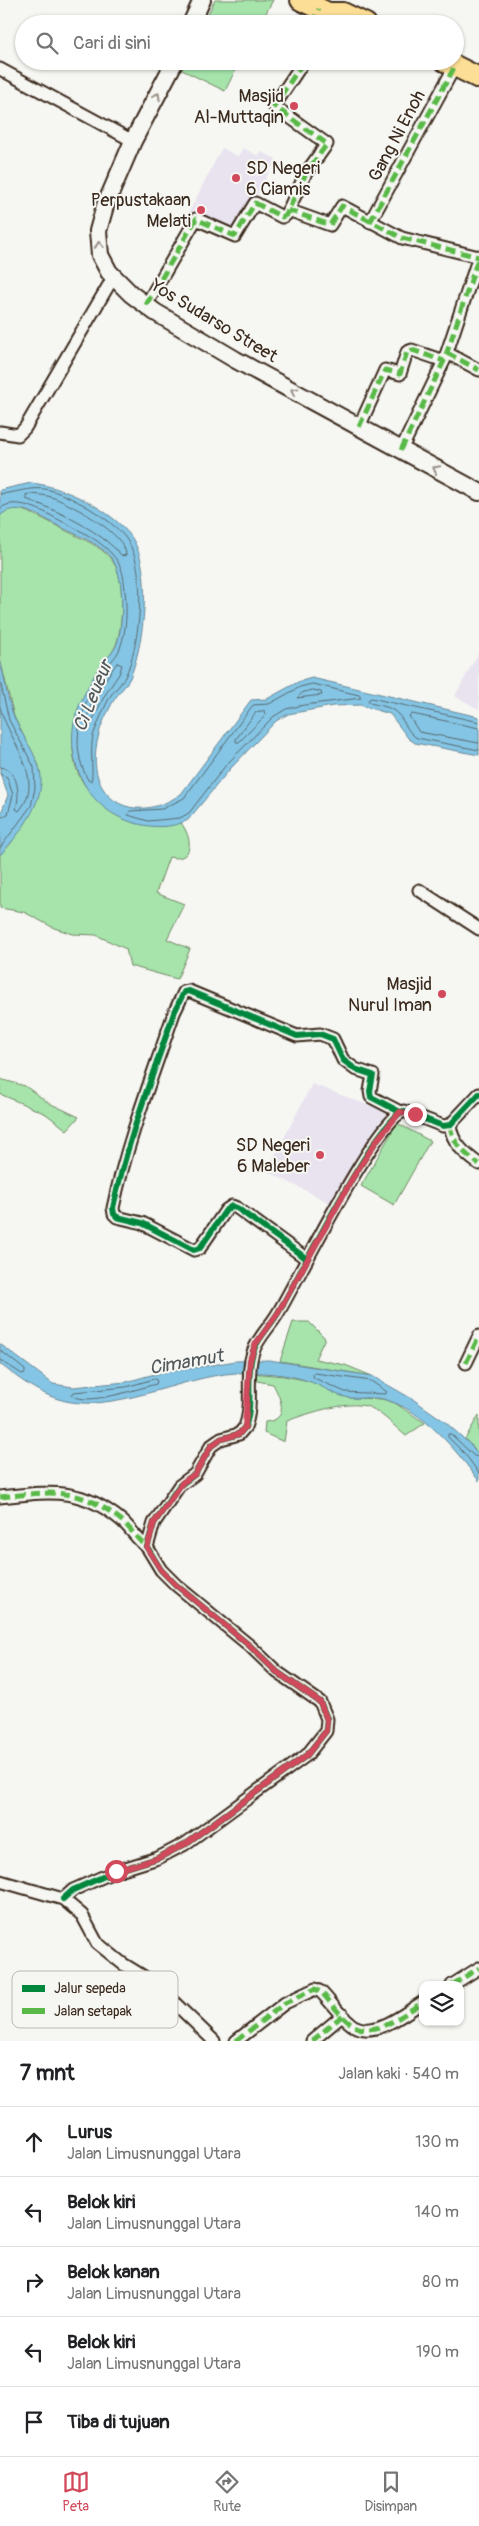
<!DOCTYPE html>
<html lang="id">
<meta charset="utf-8">
<style>
:root{--surface:#fff;--page:#f2f2f2;--text:#202124;--muted:#757577;--line:#e0e0e0;--accent:#d1495b}
body{margin:0;font-family:Pangolin,sans-serif;background:var(--page);color:var(--text)}
.controls{position:absolute;right:15px;bottom:15px;display:grid;overflow:hidden;border-radius:10px;box-shadow:0 1px 4px #0004}
.controls button{width:45px;height:45px;display:grid;place-items:center;padding:0;border:0;border-bottom:1px solid var(--line);background:var(--surface);color:var(--text);font:25px sans-serif}
.stop{position:absolute;width:15px;height:15px;margin:-11px;border:4px solid #d1495b;border-radius:50%;background:#fff}
.stop.end{background:#d1495b;border-color:#fff;box-shadow:0 1px 5px #0008}
.list{margin:0;padding:0;list-style:none}
h2{display:flex;justify-content:space-between;align-items:center;height:65px;margin:0;padding:0 20px;font-size:21px}
h2 small{font-size:16px;font-weight:400;color:var(--muted)}
.list li{display:grid;grid-template-columns:32px 1fr auto;gap:15px;align-items:center;box-sizing:border-box;height:70px;padding:0 20px;border-top:1px solid var(--line)}
.list b{display:block;font-size:19px;white-space:nowrap}
.list p{margin:0;font-size:16px;white-space:nowrap;color:var(--muted)}
.list em{font-size:16px;font-style:normal;color:var(--muted)}
.icon{flex:none;width:28px;height:28px;fill:none;stroke:currentColor;stroke-width:2;stroke-linecap:round;stroke-linejoin:round}
.map{position:relative;flex:none;width:479px;height:2041px;overflow:hidden}
.search{position:absolute;background:var(--surface);box-shadow:0 1px 4px #0004;left:15px;right:15px;top:15px;height:55px;display:flex;align-items:center;gap:12px;box-sizing:border-box;padding:0 18px;border-radius:28px;color:var(--muted);font-size:19px}
.sheet{height:415px;background:var(--surface)}
nav{display:flex;justify-content:space-around;align-items:center;box-sizing:border-box;height:70px;border-top:1px solid var(--line);background:var(--surface);font-size:14px;color:var(--muted)}
nav a{display:grid;justify-items:center;gap:2px}
nav .on{color:var(--accent)}
.map>svg:first-child{display:block}
.built{fill:#e8e3ef}
.green{fill:#a6e4ab;stroke:#708764}
.water{fill:#84c5e5;stroke:#678795}
.lines{fill:none;stroke-linecap:round;stroke-linejoin:round}
.shore{stroke:#58686e;stroke-width:1}
.minor-casing{stroke:#3b2a1e;stroke-width:15}
.secondary-casing{stroke:#3b2a1e;stroke-width:20}
.trunk-casing{stroke:#3b2a1e;stroke-width:24}
.minor{stroke:#f6f6f2;stroke-width:11}
.secondary{stroke:#f6f6f2;stroke-width:16}
.trunk{stroke:#fdde96;stroke-width:20}
.quiet{stroke:#58b947;stroke-width:5;stroke-dasharray:10 5;stroke-linecap:butt}
.cycleway-casing{stroke:#f6f6f2;stroke-width:9}
.cycleway{stroke:#00873e;stroke-width:6}
.oneway{stroke:#989088}
.route{stroke:#d1495b;stroke-width:6}
.poi-dot{fill:#d1495b;stroke:#f6f6f2;stroke-width:2}
.labels{text-anchor:middle;dominant-baseline:central;stroke-width:4;stroke-linejoin:round;paint-order:stroke}
.poi-label{font-size:18px;fill:#3b2a1e;stroke:#f6f6f2;text-anchor:end}
.street-label{font-size:18px;fill:#3b2a1e;stroke:#f6f6f2}
.water-label{font-size:19px;font-style:italic;fill:#51585a;stroke:#f6f6f2}
.key{fill:#f6f6f2;stroke:#beb9b2;stroke-width:1}
.key-label{font-size:14px;fill:#3b2a1e}
</style>
<div class="map">
<svg width="479" height="2041" viewBox="0 0 479 2041">
<rect width="100%" height="100%" fill="#f6f6f2"/>
<filter id="ink" filterUnits="userSpaceOnUse"><feTurbulence type="fractalNoise" baseFrequency=".02" numOctaves="2"/><feDisplacementMap in="SourceGraphic" scale="10" xChannelSelector="R" yChannelSelector="G"/><feConvolveMatrix kernelMatrix="1 2 1 2 8 2 1 2 1" color-interpolation-filters="sRGB"/></filter>
<g filter="url(#ink)">
<g class="built">
<path d="M222,148L238,157L243,148L258,156L261,152L276,159L236,234L189,212Z"/>
<path d="M479,652V709L455,696Z"/>
<path d="M312,1084L389,1113L334,1205L267,1171Z"/>
</g>
<g class="green">
<path d="M215,0H273L260,24H203Z"/>
<path d="M184,61H240L225,91L180,69Z"/>
<path d="M14,508C37,513 53,525 73,534C89,542 106,549 115,565C125,582 123,630 115,647C111,656 102,663 97,672C73,711 56,769 101,801C134,826 139,827 181,823C193,838 194,863 169,857L156,893L184,904L167,939L190,949L177,979L130,966L126,949L96,935L73,934L54,928L24,912L0,908V855L12,842L39,766L14,717L0,659V516L6,510Z"/>
<path d="M0,1079L25,1086L49,1103L79,1117L67,1130L46,1114L0,1094Z"/>
<path d="M397,1123L430,1141L394,1205L361,1186Z"/>
<path d="M293,1322H309L325,1338L315,1359L345,1365L372,1376L280,1361Z"/>
<path d="M252,1373L284,1376L310,1381L351,1398L382,1399L395,1403L425,1423L406,1436C395,1427 385,1416 373,1409C355,1397 306,1414 287,1421L284,1442L264,1433L265,1422C290,1420 281,1399 273,1384L252,1380Z"/>
<path d="M479,1415V1455L465,1439Z"/>
</g>
<g class="water">
<path d="M31,483C63,486 113,510 132,538C153,570 144,644 130,678C126,686 119,692 114,700C108,711 100,726 98,738C83,798 132,828 181,794L251,700L267,699L298,682L312,678L479,717V755L415,743L408,738L390,714L360,705L333,706L288,714L276,721L230,769L188,820C167,831 139,827 119,817C79,798 62,746 79,706C84,694 91,681 98,669C103,662 110,656 115,648C124,631 124,584 116,566C106,543 72,534 51,522C36,513 14,502 0,516V490Z"/>
<path d="M0,659C5,679 7,701 15,719C22,735 32,748 38,764C51,795 20,834 0,855V816L8,795L0,773Z"/>
<path d="M0,1344L53,1384L73,1387L126,1382L151,1375L236,1361L269,1360L372,1376L414,1400L444,1421L471,1445L479,1455V1481C456,1450 423,1409 383,1399C370,1396 357,1400 345,1397C333,1394 322,1386 311,1382C287,1373 260,1372 236,1373C181,1376 111,1416 58,1399C36,1392 18,1378 0,1364Z"/>
</g>
<g class="lines">
<g class="shore">
<path d="M0,494C16,493 28,487 45,489C68,493 114,520 127,540C148,570 140,646 125,677C121,684 116,689 111,695C104,707 99,721 94,733C89,746 94,775 91,781L88,780C68,744 81,705 102,672C108,664 117,657 120,648C127,629 127,610 125,591C124,576 122,564 111,553C94,535 71,527 50,515C37,508 12,497 0,509"/>
<path d="M31,494C39,495 47,495 54,498C73,505 126,534 126,555L122,556C101,531 57,510 26,499V495Z"/>
<path d="M117,663L122,665L119,674L105,695L91,723L88,724C83,710 108,676 117,663Z"/>
<path d="M0,681L9,720L34,767L35,788L31,806L0,848"/>
<path d="M313,684L359,695L361,698L304,705L286,709L273,717L226,765L189,813L180,818L148,821L128,815L130,811L162,809L184,798L253,705L269,704L300,687Z"/>
<path d="M313,690L321,692L322,695L297,698L302,693Z"/>
<path d="M0,707C8,740 47,779 19,811L16,809C20,795 19,769 0,767"/>
<path d="M265,711L266,715L239,742H236V739L256,712Z"/>
<path d="M479,722L371,698L368,700L370,703C377,705 387,706 393,710C404,717 406,732 417,738L479,750"/>
<path d="M479,728L412,714L409,716L419,732L479,743"/>
<path d="M0,774L7,777L13,795L8,814L0,818"/>
<path d="M0,1350L25,1370V1373L22,1374L0,1360"/>
<path d="M315,1373L371,1381L387,1392L385,1394L345,1392L314,1378L313,1375Z"/>
<path d="M155,1379L157,1381L156,1384C139,1388 86,1407 72,1395L74,1392L126,1387Z"/>
<path d="M479,1457L474,1456L451,1434H448V1437L465,1454L479,1473"/>
</g>
<g class="minor-casing">
<g id="minor">
<path d="M312,24L319,9"/>
<path d="M0,69L133,141"/>
<path d="M288,210L330,225L342,206L402,238L479,257"/>
<path d="M370,222L455,66"/>
<path d="M146,305L196,219L235,236L255,203L282,217L286,215L306,173L327,144L274,106L304,61"/>
<path d="M447,353L479,370"/>
<path d="M359,427L385,370L400,374L407,352L412,350L444,361"/>
<path d="M0,432L18,435L25,428L114,276"/>
<path d="M401,450L444,361L479,256"/>
<path d="M419,890L479,929"/>
<path d="M450,1125C452,1143 465,1154 479,1164"/>
<path d="M307,1259L237,1208L232,1206L226,1210L200,1248L194,1250L142,1223L117,1217L114,1214L113,1208C127,1141 152,1077 174,1013L184,992L189,991L297,1036L320,1034L333,1039L343,1060L355,1069L373,1075L370,1091L371,1097L400,1112"/>
<path d="M466,1363L479,1336"/>
<path d="M0,1497C49,1492 80,1486 121,1520C131,1528 136,1539 147,1547"/>
<path d="M0,1881L63,1899L82,1915L97,1943L123,1964L154,1983L214,2041"/>
<path d="M63,1899L73,1890L116,1871L158,1858L185,1844L307,1755L326,1731L327,1719L320,1702L277,1672L250,1646L176,1585L161,1570L147,1547L154,1523L179,1486L195,1474L211,1446L221,1439L239,1434L245,1427C254,1404 245,1376 253,1352C258,1337 270,1327 278,1313C297,1281 377,1119 404,1111L443,1126L450,1125L479,1094"/>
<path d="M452,1985L479,1968"/>
<path d="M236,2041L285,2003L315,1989L321,1992C331,2002 342,2019 354,2026C376,2038 405,2013 423,2002"/>
<path d="M312,2041L343,2015"/>
</g>
</g>
<g class="secondary-casing">
<g id="secondary">
<path d="M191,24L202,0"/>
<path d="M175,61L133,141L105,206L98,231L100,255L109,272L131,294L155,312L236,360L479,492"/>
</g>
</g>
<g class="trunk-casing">
<g id="trunk">
<path d="M301,0L328,13H343L366,24"/>
<path d="M445,61L479,78"/>
</g>
</g>
<use href="#minor" class="minor"/>
<use href="#secondary" class="secondary"/>
<use href="#trunk" class="trunk"/>
<g class="quiet">
<path d="M312,24L319,9"/>
<path d="M288,210L330,225L342,206L402,238L479,257"/>
<path d="M370,222L455,66"/>
<path d="M146,305L196,219L235,236L255,203L282,217L286,215L306,173L327,144L274,106L304,61"/>
<path d="M447,353L479,370"/>
<path d="M359,427L385,370L400,374L407,352L412,350L444,361"/>
<path d="M401,450L444,361L479,256"/>
<path d="M450,1125C452,1143 465,1154 479,1164"/>
<path d="M466,1363L479,1336"/>
<path d="M0,1497C49,1492 80,1486 121,1520C131,1528 136,1539 147,1547"/>
<path d="M452,1985L479,1968"/>
<path d="M236,2041L285,2003L315,1989L321,1992C331,2002 342,2019 354,2026C376,2038 405,2013 423,2002"/>
<path d="M312,2041L343,2015"/>
</g>
<g class="cycleway-casing">
<g id="cycleway">
<path d="M307,1259L237,1208L232,1206L226,1210L200,1248L194,1250L142,1223L117,1217L114,1214L113,1208C127,1141 152,1077 174,1013L184,992L189,991L297,1036L320,1034L333,1039L343,1060L355,1069L373,1075L370,1091L371,1097L400,1112"/>
<path d="M63,1899L73,1890L116,1871L158,1858L185,1844L307,1755L326,1731L327,1719L320,1702L277,1672L250,1646L176,1585L161,1570L147,1547L154,1523L179,1486L195,1474L211,1446L221,1439L239,1434L245,1427C254,1404 245,1376 253,1352C258,1337 270,1327 278,1313C297,1281 377,1119 404,1111L443,1126L450,1125L479,1094"/>
</g>
</g>
<use href="#cycleway" class="cycleway"/>
</g>
<defs><path id="oneway-chevron" d="M-2-3.5L2.5 0L-2 3.5" fill="none" stroke-width="1.6" stroke-linecap="round" stroke-linejoin="round" transform="scale(1.25)"/></defs>
<g class="oneway">
<use href="#oneway-chevron" transform="translate(157 96) rotate(-62)"/>
<use href="#oneway-chevron" transform="translate(99 245) rotate(-95)"/>
<use href="#oneway-chevron" transform="translate(294 391) rotate(-151)"/>
<use href="#oneway-chevron" transform="translate(436 469) rotate(-152)"/>
</g>
</g>
<g class="lines" filter="url(#ink)">
<path class="route" d="M116,1871L158,1858L185,1844L307,1755L326,1731L327,1720L320,1702L277,1672L250,1646L176,1585L161,1570L147,1548L154,1523L182,1483L195,1474L211,1446L221,1439L239,1434L245,1427L250,1360L255,1345L278,1313L352,1179L377,1140L400,1112L415,1114"/>
</g>
<g class="poi-dot">
<circle cx="294" cy="106" r="5"/>
<circle cx="236" cy="178" r="5"/>
<circle cx="201" cy="210" r="5"/>
<circle cx="442" cy="994" r="5"/>
<circle cx="320" cy="1155" r="5"/>
</g>
<g class="labels">
<g class="poi-label">
<text x="284" y="96">Masjid<tspan x="284" dy="21">Al-Muttaqin</tspan></text>
<text x="246" y="168" text-anchor="start">SD Negeri<tspan x="246" dy="21">6 Ciamis</tspan></text>
<text x="191" y="200">Perpustakaan<tspan x="191" dy="21">Melati</tspan></text>
<text x="432" y="984">Masjid<tspan x="432" dy="21">Nurul Iman</tspan></text>
<text x="310" y="1145">SD Negeri<tspan x="310" dy="21">6 Maleber</tspan></text>
</g>
<g class="street-label">
<text transform="translate(397 136) rotate(-62)">Gang Ni Enoh</text>
<text transform="translate(214 321) rotate(31)">Yos Sudarso Street</text>
</g>
<g class="water-label">
<text transform="translate(93 696) rotate(-68)">Ci Leueur</text>
<text transform="translate(186 1362) rotate(-10)">Cimamut</text>
</g>
</g>
<rect x="12" y="1971" width="166" height="57" rx="8" class="key"/>
<rect x="22" y="1985" width="23" height="7" fill="#00873e"/>
<rect x="22" y="2008" width="23" height="6" fill="#58b947"/>
<g class="key-label">
<text x="54" y="1993">Jalur sepeda</text>
<text x="54" y="2016">Jalan setapak</text>
</g>
</svg>
<div class="controls">
<button><svg class="icon" aria-label="layers" viewBox="0 0 24 24"><path d="M12 4l9 5-9 5-9-5zM3 14l9 5 9-5"/></svg></button>
</div>
<div class="stop" style="left:116px;top:1871px"></div>
<div class="stop end" style="left:415px;top:1114px"></div>
<div class="search"><svg class="icon" aria-label="search" viewBox="0 0 24 24"><circle cx="10" cy="10" r="6"/><path d="M15 15l6 6"/></svg>Cari di sini</div>
</div>
<section class="sheet">
<h2>7 mnt<small>Jalan kaki · 540 m</small></h2>
<ul class="list">
<li><svg class="icon" aria-label="ahead" viewBox="0 0 24 24"><path d="M12 20V5M6 11l6-6 6 6"/></svg><div><b>Lurus</b><p>Jalan Limusnunggal Utara</p></div><em>130 m</em></li>
<li><svg class="icon" aria-label="left" viewBox="0 0 24 24"><path d="M17 20v-9H6M10 6l-5 5 5 5"/></svg><div><b>Belok kiri</b><p>Jalan Limusnunggal Utara</p></div><em>140 m</em></li>
<li><svg class="icon" aria-label="right" viewBox="0 0 24 24"><path d="M7 20v-9h11M14 6l5 5-5 5"/></svg><div><b>Belok kanan</b><p>Jalan Limusnunggal Utara</p></div><em>80 m</em></li>
<li><svg class="icon" aria-label="left" viewBox="0 0 24 24"><path d="M17 20v-9H6M10 6l-5 5 5 5"/></svg><div><b>Belok kiri</b><p>Jalan Limusnunggal Utara</p></div><em>190 m</em></li>
<li><svg class="icon" aria-label="arrive" viewBox="0 0 24 24"><path d="M6 21V4h12l-3 4 3 4H6"/></svg><div><b>Tiba di tujuan</b></div></li>
</ul>
</section>
<nav>
<a class="on"><svg class="icon" aria-label="map" viewBox="0 0 24 24"><path d="M3 6l6-2 6 2 6-2v14l-6 2-6-2-6 2zM9 4v14M15 6v14"/></svg>Peta</a>
<a><svg class="icon" aria-label="directions" viewBox="0 0 24 24"><path d="M12 3l9 9-9 9-9-9zM9 14v-3h6M13 9l2 2-2 2"/></svg>Rute</a>
<a><svg class="icon" aria-label="saved" viewBox="0 0 24 24"><path d="M7 4h10v16l-5-4-5 4z"/></svg>Disimpan</a>
</nav>
